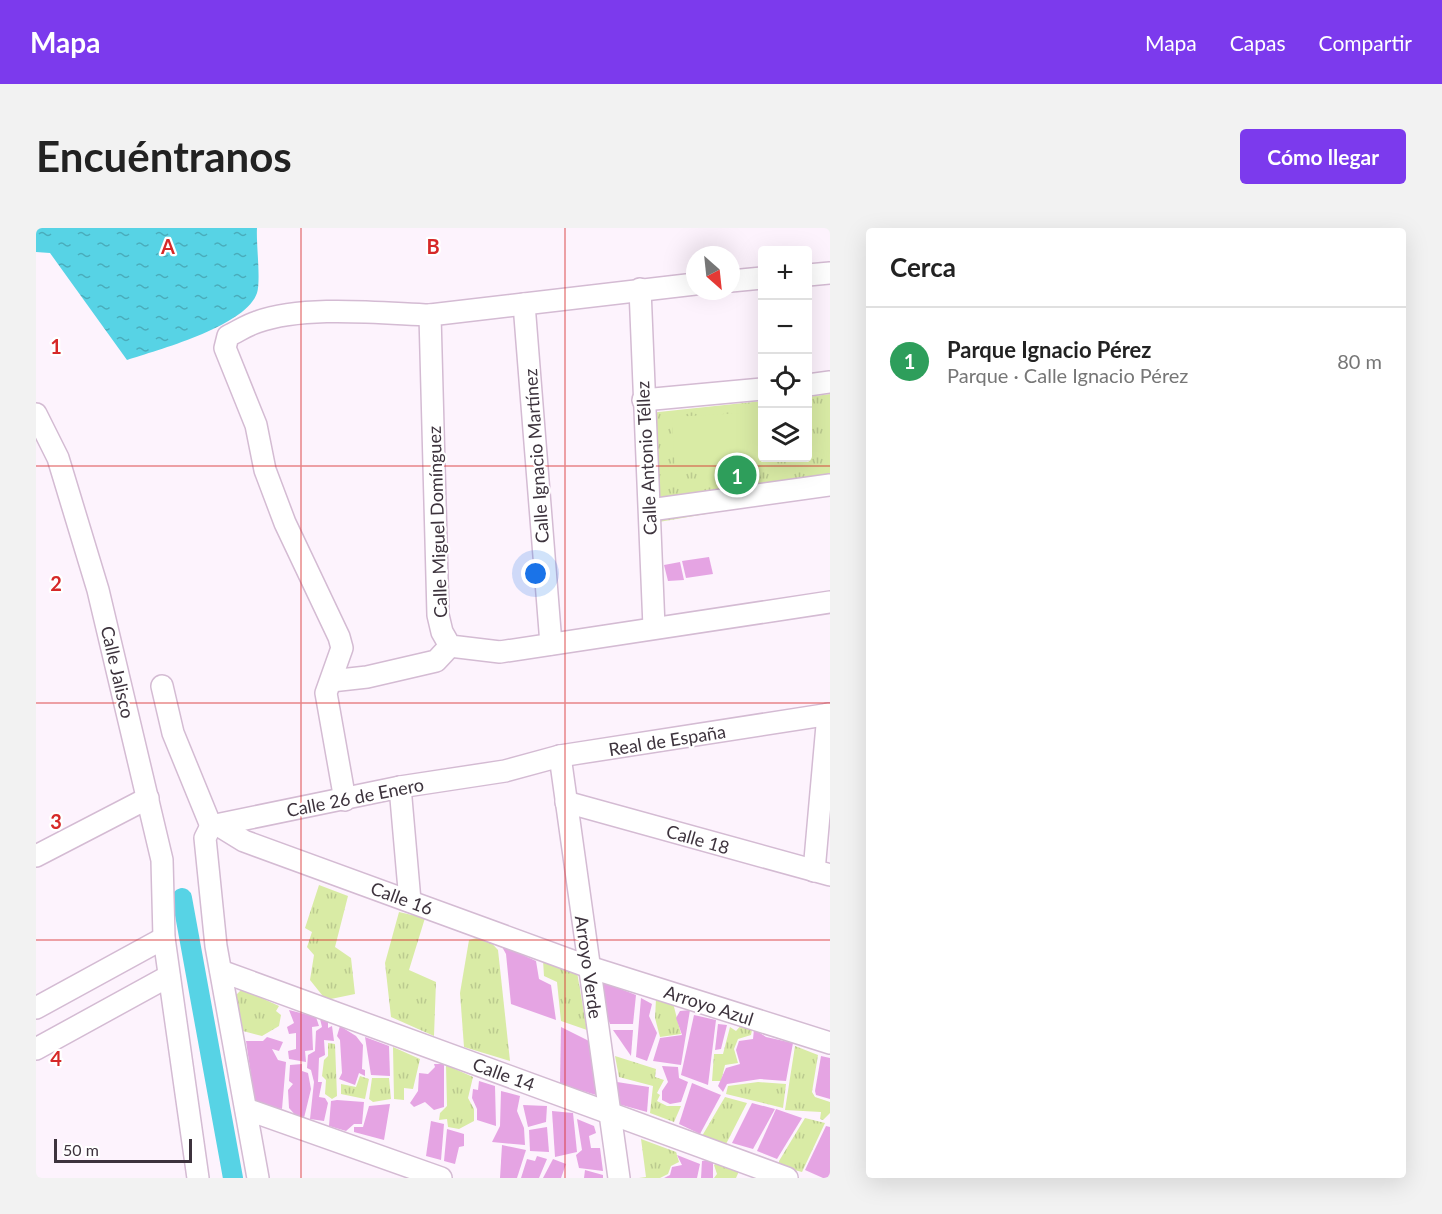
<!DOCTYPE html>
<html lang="es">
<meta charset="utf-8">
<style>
:root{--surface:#fff;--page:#f2f2f2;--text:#222;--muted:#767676;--line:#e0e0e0;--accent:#7c3aed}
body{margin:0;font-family:Lato,sans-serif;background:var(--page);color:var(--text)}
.controls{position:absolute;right:18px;top:18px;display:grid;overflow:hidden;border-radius:6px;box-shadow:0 6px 24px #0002}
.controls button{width:54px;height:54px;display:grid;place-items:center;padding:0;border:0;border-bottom:2px solid var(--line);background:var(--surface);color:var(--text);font:30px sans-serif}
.compass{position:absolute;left:650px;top:18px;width:54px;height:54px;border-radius:50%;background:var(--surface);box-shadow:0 6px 24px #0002;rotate:153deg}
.scale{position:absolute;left:18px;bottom:15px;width:138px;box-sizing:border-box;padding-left:6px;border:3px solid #3d333d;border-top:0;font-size:16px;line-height:21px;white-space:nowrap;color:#3d333d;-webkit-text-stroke:4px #fff;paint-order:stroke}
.you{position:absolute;left:500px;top:346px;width:21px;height:21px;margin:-15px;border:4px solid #fff;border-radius:50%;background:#1a73e8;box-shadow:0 0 0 9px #1a73e833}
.badge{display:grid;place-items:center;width:39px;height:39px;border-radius:50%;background:var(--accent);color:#fff;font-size:20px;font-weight:700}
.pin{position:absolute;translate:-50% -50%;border:3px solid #fff;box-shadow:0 2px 6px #0006}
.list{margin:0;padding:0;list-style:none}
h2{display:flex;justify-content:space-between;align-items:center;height:78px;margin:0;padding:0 24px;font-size:26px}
h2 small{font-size:20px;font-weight:400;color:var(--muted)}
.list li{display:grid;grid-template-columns:39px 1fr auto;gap:18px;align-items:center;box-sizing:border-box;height:108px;padding:0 24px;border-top:2px solid var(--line)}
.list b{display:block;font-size:22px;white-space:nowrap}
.list p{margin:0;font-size:20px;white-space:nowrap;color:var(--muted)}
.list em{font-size:20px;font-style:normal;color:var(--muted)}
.icon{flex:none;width:33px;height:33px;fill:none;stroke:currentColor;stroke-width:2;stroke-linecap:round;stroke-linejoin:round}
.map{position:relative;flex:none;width:794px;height:950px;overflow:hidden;border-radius:6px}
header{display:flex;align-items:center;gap:36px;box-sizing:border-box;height:84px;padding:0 30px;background:var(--accent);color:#fff}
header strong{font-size:28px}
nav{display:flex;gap:33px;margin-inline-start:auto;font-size:21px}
.intro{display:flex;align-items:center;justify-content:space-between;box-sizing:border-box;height:144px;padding:0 36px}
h1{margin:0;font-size:42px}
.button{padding:15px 27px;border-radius:6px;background:var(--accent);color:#fff;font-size:21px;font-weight:700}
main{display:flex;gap:36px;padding:0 36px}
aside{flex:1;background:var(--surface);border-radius:6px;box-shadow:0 6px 24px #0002}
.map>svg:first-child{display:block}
.grass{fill:url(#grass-tufts)}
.pitch{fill:#d9eba5}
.water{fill:url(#water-ripples)}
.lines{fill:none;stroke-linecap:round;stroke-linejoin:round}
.canal{stroke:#57d3e5;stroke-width:20}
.building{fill:#e5a4e3}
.minor-casing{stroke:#d4bbd3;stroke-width:24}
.minor{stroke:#fff;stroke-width:21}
.grid{fill:none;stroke:#d62828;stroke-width:1.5;stroke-opacity:0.55}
.labels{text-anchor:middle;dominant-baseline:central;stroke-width:4.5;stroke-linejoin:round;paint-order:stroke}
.street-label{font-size:18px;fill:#3d333d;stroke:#fff}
.grid-label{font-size:20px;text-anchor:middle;font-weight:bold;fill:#d62828;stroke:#fff;stroke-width:4.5;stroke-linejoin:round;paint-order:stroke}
</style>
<header>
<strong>Mapa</strong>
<nav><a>Mapa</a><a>Capas</a><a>Compartir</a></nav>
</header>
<div class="intro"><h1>Encuéntranos</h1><a class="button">Cómo llegar</a></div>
<main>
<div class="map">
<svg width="794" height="950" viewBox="0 0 794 950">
<defs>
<pattern id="grass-tufts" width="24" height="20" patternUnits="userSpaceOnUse" patternTransform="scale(1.5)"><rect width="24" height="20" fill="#d9eba5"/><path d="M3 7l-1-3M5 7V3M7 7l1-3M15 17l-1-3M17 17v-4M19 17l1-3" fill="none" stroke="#bbca8f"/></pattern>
<pattern id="water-ripples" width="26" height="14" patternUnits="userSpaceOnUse" patternTransform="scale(1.5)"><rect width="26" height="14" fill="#57d3e5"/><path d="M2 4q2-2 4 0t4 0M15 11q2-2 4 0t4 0" fill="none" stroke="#49acbb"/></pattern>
</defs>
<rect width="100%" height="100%" fill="#fdf3fd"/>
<g class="grass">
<path d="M794,166V265L611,296L604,186L726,173V230H772V169Z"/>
<path d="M283,657L312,668L299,719L315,730L319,766L290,772L274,752L278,727L271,719L276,704L269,700Z"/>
<path d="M363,684L389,690L373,742L400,754L398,808L355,789L349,735Z"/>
<path d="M449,708L462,722L474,833L428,819L424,765L433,712Z"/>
<path d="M507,732L541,744L551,802L525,793L521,754L508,748Z"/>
<path d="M206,761L243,778L240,783L245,787L243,798L226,808L207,803L199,768Z"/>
<path d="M626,770L637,775L645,806L624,809L619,790L620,771Z"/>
<path d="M708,794L716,802L715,807L702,811L698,821L702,835L689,837L685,853H676L678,826H687L694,799L700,803Z"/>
<path d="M292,815L299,816L301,868L296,871L289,866L290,852L286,848L288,832L292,828Z"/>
<path d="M759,818L782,827L776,864L779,869L794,874V885L787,892L784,891L785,884L749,882Z"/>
<path d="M357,819L384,831L377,861L368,860V872L358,871Z"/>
<path d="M579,828L620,841L619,849L628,852L621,865L624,867L621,873L631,878H645L638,894L614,885L617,858L583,849Z"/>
<path d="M410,837L437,849L432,870L438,881V893L423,901L412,899L411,891L403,892L404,885L411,878Z"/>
<path d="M324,848L333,851L329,871L305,866V856L320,859Z"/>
<path d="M336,850H353L355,871L337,874L333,871Z"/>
<path d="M722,854L750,856L747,880L690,866L692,858Z"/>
<path d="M689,869L711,875L690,916L666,908Z"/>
<path d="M769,890L789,895L766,944L743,938V933Z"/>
<path d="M605,911L640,924L643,934L635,938L632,946L624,950H603L610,949Z"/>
<path d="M681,935L704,941L700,950H678L681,946L678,937Z"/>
</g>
<path class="pitch" d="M723,184L726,238L639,243L636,189Z"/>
<path class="water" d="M0,0H221C220,16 225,52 221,65C210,98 122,122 91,132L14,25L0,24Z"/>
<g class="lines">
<path class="canal" d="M146,670L197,950"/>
</g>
<g class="building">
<path d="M673,329L677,346L650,350L646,333Z"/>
<path d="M644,334L648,352L632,353L628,337Z"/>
<path d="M465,717L500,733L503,751L515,757L520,792L475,776L470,726Z"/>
<path d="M567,754L600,767L597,796H574L567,777Z"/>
<path d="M605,770L616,776L613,788L621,805L611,833L600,829Z"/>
<path d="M253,782L280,789L283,798L276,799L277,822L269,823L270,834L253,831L252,823L260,821V805L253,806L251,799L258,795Z"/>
<path d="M654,782L645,837L617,833L624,810L646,807L640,790L644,783Z"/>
<path d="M658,787L680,792L672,857L645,847Z"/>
<path d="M292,788V800L296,798L298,813L288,812L289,827L283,830L282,854H286L283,869L289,870L292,875L288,893L274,891L278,854L275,842L271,840L272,827L279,823L280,803L286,799L284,791Z"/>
<path d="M682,796L691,797L685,821L679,822Z"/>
<path d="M304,798L320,808L327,817L326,841L329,842V848L323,845L319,857L303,851L306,845L304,812L301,808Z"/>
<path d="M525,799L553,813L560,867L524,856Z"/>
<path d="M718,801L730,809L757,815L750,853L724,851L691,856L687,864L682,858L690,840L704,836L700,822L703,813L717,811Z"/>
<path d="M577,802H597L595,828Z"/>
<path d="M231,809L247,814L243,823L236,821L242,832L250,834L246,881L219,875L210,813H227Z"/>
<path d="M329,809L353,818L354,848L335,847Z"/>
<path d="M785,828L794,830V871L780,867L779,863Z"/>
<path d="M266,836V843L272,845L275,861L268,890L263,891L253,880L252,862L257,856L253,853L254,837Z"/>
<path d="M398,836H408V879L398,882L389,874L378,879L374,875L382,863L383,845L392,846L399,839Z"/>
<path d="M626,838L642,839L643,850L652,854L645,874L634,876L626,872V863L632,854Z"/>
<path d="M443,853L459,858L460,898L441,892V881L436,870L437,861L442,862Z"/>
<path d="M581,854L613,859L611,884L582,876Z"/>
<path d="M656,855L685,867L664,906L643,896Z"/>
<path d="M465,863L484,868L481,883L488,900L489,917L456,914L464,898Z"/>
<path d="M301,872L328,874L326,896H318L310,903L293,898L295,873Z"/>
<path d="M716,875L739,881L717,921L696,915Z"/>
<path d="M354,876L348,912L318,904V899H327L333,878Z"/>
<path d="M487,877L511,878L510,894L492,899Z"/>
<path d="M740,881L766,890L741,931L721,923Z"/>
<path d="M516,883L537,885L541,924L519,929Z"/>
<path d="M541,891L558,898L560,905L553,908L555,920H564L567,943L543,940L540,927L546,922Z"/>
<path d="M395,893L408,896L405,932L390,928Z"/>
<path d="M790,898L794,899V950H787L769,942Z"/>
<path d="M511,899L513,924L494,923L493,902Z"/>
<path d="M411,901L428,906V918L423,919L419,936L408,933Z"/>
<path d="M466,917L490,922L481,950H464Z"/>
<path d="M641,927L664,936L661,950H628L634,947L636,939L646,937Z"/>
<path d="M501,928L511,931L503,950H485L491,931L499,933Z"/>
<path d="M517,931L530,936L525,950H507Z"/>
<path d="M677,931V950H665L666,933Z"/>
<path d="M549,942L567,947V950H548Z"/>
</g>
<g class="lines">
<g class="minor-casing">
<g id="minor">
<path d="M772,47L794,45"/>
<path d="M695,53L726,50"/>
<path d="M659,56L394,87L402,387L406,404L414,418L464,424L794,374"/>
<path d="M604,61L618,399"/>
<path d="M488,76L515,416"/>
<path d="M772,157L794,154"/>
<path d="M607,172L726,161"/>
<path d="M0,186L22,230L62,362L126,632L128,710L162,950"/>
<path d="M614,282L794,257"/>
<path d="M295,453L331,449L400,433L414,418"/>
<path d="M126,458L137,505L175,598"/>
<path d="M524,528L583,950"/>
<path d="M364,559L374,673"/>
<path d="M309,572L290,465L306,420L303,409L249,295L229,242L220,197L189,120L192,108C201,104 211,97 221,94C268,77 343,85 394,87"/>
<path d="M530,574L794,647"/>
<path d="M182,597L208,613L553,739L794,815"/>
<path d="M0,628L112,570"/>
<path d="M778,643L792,486"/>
<path d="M185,743L751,950"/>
<path d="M0,780L128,710"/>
<path d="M0,821L133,748"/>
<path d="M210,881L405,950"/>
<path d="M222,950L180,718L169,610L175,598L364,559L469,543L524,528L794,486"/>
</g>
</g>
<use href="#minor" class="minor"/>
</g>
<path class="grid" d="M265,0V950M529,0V950M0,238H794M0,475H794M0,712H794"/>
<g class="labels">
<g class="street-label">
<text transform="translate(500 228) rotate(-94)">Calle Ignacio Martínez</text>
<text transform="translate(610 230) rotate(-93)">Calle Antonio Téllez</text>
<text transform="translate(401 294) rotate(-92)">Calle Miguel Domínguez</text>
<text transform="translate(82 444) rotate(77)">Calle Jalisco</text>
<text transform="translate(631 512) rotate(-9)">Real de España</text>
<text transform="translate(319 569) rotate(-11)">Calle 26 de Enero</text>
<text transform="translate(662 611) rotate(16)">Calle 18</text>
<text transform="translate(366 670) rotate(20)">Calle 16</text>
<text transform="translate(553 739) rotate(82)">Arroyo Verde</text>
<text transform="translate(673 777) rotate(18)">Arroyo Azul</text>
<text transform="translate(468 846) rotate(20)">Calle 14</text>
</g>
</g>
<g class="grid-label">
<text x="132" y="26">A</text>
<text x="397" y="26">B</text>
<text x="20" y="126">1</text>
<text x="20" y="363">2</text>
<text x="20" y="601">3</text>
<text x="20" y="838">4</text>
</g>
</svg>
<div class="controls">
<button>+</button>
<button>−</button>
<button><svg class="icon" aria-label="locate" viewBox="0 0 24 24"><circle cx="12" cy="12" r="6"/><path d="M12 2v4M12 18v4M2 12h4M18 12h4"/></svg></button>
<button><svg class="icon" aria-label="layers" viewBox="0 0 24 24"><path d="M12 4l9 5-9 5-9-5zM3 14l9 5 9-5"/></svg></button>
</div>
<svg class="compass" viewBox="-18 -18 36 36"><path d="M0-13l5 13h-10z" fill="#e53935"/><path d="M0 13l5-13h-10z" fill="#767676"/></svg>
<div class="scale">50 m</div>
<div class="you"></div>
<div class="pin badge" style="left:701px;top:247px;background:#2e9e5b">1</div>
</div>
<aside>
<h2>Cerca<small></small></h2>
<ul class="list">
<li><span class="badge" style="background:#2e9e5b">1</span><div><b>Parque Ignacio Pérez</b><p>Parque · Calle Ignacio Pérez</p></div><em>80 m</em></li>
</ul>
</aside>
</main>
